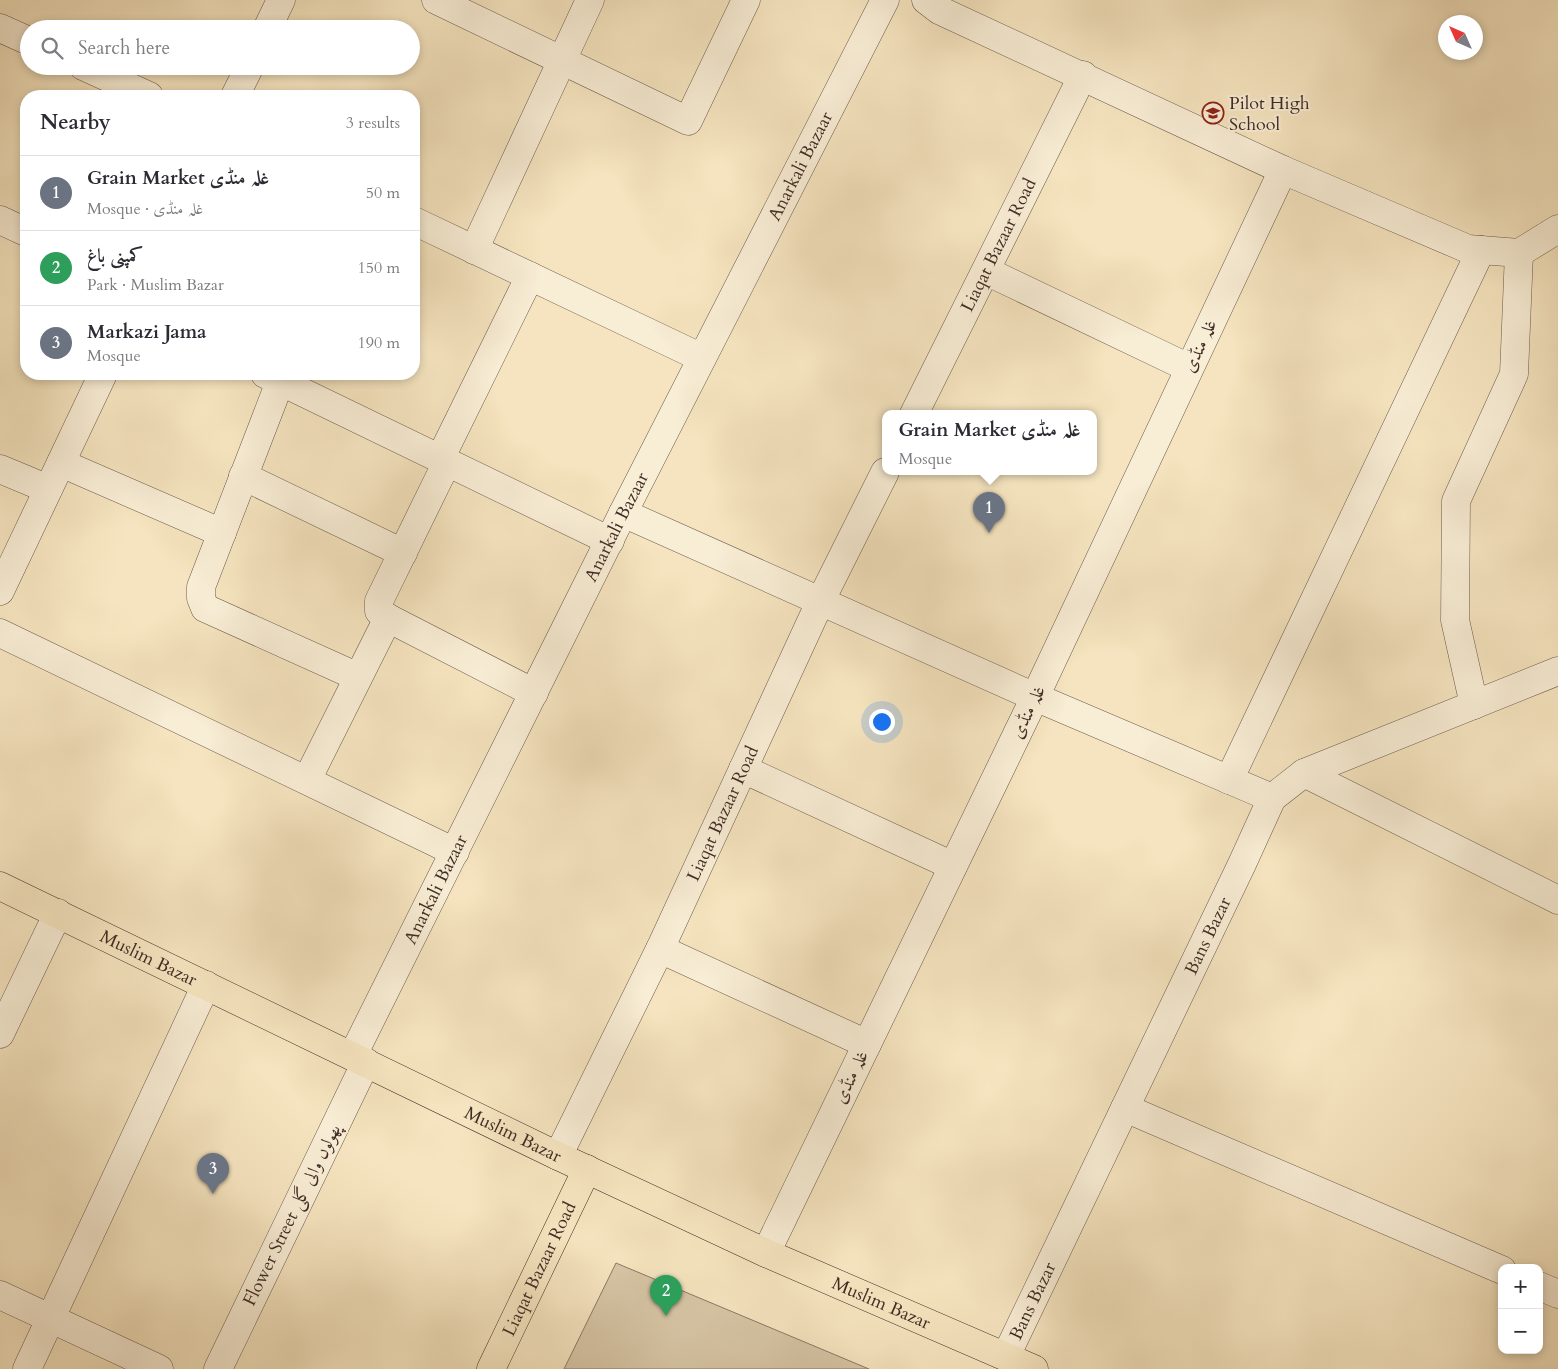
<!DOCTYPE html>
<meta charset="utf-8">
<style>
:root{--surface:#fff;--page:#f2f2f3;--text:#2b2b33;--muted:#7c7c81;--line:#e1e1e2;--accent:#b45309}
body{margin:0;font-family:Cardo,Amiri,serif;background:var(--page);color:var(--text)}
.controls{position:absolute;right:15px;bottom:15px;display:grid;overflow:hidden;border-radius:10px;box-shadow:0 2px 8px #0003}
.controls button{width:45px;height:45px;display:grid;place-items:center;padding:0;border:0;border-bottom:1px solid var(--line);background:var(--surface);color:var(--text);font:25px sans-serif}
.compass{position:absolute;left:1438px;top:15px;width:45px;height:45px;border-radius:50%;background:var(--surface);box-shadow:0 2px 8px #0003;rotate:315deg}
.you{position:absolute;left:881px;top:721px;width:18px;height:18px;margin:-12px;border:4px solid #fff;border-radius:50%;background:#1a73e8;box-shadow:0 0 0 8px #1a73e833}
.badge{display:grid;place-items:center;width:32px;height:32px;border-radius:50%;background:var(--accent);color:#fff;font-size:16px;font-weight:700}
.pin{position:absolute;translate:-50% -41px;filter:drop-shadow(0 1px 2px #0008)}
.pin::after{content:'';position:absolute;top:26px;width:18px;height:15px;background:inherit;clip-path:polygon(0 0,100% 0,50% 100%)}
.popup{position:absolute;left:882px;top:410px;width:215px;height:65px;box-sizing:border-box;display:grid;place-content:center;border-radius:10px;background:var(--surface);filter:drop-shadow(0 1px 4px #0005);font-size:16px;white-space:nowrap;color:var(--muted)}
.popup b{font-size:19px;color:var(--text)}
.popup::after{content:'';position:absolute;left:50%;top:100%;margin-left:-10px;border:10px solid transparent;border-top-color:var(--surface)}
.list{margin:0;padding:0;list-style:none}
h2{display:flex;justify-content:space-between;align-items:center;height:65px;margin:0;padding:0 20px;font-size:21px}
h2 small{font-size:16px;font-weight:400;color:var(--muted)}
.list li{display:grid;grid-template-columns:32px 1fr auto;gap:15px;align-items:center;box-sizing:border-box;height:75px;padding:0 20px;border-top:1px solid var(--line)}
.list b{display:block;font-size:19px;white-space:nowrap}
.list p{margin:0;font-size:16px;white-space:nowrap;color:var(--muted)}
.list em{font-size:16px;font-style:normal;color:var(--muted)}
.icon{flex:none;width:28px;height:28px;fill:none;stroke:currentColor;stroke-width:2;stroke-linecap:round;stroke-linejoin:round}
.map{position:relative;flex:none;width:1558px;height:1369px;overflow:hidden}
.search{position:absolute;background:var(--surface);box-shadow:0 2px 8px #0003;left:20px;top:20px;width:400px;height:55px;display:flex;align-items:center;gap:12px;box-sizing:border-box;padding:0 18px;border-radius:28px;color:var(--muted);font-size:19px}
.panel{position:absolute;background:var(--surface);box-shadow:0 2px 8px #0003;left:20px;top:90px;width:400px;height:290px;border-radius:20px}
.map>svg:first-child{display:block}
.green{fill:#d6c5a5;stroke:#8b7966}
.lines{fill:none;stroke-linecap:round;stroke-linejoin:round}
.minor-casing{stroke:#6d5b4c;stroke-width:29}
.major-casing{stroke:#402d26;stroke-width:29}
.minor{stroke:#f8edd5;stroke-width:28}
.major{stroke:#f5e4bf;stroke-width:28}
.labels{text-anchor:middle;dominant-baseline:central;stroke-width:4;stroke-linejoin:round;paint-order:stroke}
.poi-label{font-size:18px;fill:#402d26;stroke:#f8edd5;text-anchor:start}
.street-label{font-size:18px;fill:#402d26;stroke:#f8edd5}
</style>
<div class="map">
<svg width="1558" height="1369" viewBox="0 0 1558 1369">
<rect width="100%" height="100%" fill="#f5e4bf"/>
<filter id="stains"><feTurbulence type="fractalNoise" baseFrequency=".004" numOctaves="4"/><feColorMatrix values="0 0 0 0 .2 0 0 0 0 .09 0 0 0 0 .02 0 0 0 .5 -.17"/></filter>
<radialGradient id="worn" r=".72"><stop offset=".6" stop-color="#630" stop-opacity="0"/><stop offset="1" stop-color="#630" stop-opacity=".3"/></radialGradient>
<path class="green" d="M616,1263L869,1369H564Z"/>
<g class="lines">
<g class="minor-casing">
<g id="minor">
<path d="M436,0L688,121L746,0"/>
<path d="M926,0L939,10L1283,170L1468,249L1519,253L1558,229"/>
<path d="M0,28L29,41"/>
<path d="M267,29L281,0"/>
<path d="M83,66L149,96"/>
<path d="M235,96L250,66"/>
<path d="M0,220L26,232"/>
<path d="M414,221L702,358"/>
<path d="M474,250L590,0"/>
<path d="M986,271L1189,368"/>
<path d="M265,374L610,541"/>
<path d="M283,374L201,587V598L205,608L358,677"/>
<path id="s1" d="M914,414L1083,75"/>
<path d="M440,459L530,276"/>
<path d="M447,462L379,601V611L388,618L534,693"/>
<path d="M61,463L222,533"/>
<path d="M0,469L48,489"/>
<path d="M243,476L403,553"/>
<path d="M623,513L1035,697L1272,798"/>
<path d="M0,591L103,374"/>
<path d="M0,633L455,852"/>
<path d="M1474,705L1455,620L1456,501L1514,374L1519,253"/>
<path d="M743,769L953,866"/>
<path d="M1304,773L1558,900"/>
<path d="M307,780L388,618"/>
<path d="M1229,780L1481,250"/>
<path d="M660,949L867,1044"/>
<path d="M0,1034L58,913"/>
<path id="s2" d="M353,1055L623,513L885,0"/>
<path d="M1125,1108L1502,1270"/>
<path id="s3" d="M558,1156L660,949L821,600L885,472"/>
<path d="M766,1253L1035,697L1283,170"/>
<path d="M1539,1286L1558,1294"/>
<path d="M0,1295L159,1369"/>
<path id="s4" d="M1006,1356L1242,864L1272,798L1304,773L1558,671"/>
<path d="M27,1369L206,985"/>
<path d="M218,1369L366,1062"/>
</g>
</g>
<g class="major-casing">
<g id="major">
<path id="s5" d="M0,886L558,1156L766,1253L1034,1369"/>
<path id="s6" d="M491,1369L587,1169"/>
</g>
</g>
<use href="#minor" class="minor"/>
<use href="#major" class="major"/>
</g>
<defs>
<g id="university-ring" transform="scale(1.125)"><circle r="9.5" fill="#f8edd5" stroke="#8f2418" stroke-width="1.5"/><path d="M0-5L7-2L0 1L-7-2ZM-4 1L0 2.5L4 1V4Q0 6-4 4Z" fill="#8f2418"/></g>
</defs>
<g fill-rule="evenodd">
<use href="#university-ring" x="1213" y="113"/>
</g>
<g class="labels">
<g class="poi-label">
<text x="1229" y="103">Pilot High<tspan x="1229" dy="21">School</tspan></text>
</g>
<g class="street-label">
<text stroke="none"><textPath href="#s2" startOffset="995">Anarkali Bazaar</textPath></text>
<text stroke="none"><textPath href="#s1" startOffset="189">Liaqat Bazaar Road</textPath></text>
<text transform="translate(1200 346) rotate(-65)">غلہ منڈی</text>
<text stroke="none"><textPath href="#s2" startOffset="590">Anarkali Bazaar</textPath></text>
<text transform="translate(1028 712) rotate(-64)">غلہ منڈی</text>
<text stroke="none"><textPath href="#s3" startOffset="380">Liaqat Bazaar Road</textPath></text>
<text stroke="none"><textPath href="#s2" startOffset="185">Anarkali Bazaar</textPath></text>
<text stroke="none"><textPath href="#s4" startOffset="466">Bans Bazar</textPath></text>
<text stroke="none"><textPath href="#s5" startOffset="165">Muslim Bazar</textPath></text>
<text transform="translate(851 1077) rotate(-64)">غلہ منڈی</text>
<text stroke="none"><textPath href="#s5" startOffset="570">Muslim Bazar</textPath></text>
<text transform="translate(292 1215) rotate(-64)">Flower Street پھولوں والی گلی</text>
<text stroke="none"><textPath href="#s6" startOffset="111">Liaqat Bazaar Road</textPath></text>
<text stroke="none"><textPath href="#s4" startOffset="61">Bans Bazar</textPath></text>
<text stroke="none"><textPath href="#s5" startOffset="975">Muslim Bazar</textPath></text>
</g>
</g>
<rect width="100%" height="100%" filter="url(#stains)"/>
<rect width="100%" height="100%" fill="url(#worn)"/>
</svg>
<div class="controls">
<button>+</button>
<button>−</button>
</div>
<svg class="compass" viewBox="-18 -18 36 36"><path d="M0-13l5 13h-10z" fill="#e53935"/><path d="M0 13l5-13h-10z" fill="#7c7c81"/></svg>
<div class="you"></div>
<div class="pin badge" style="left:989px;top:533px;background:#6b7280">1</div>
<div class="popup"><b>Grain Market غلہ منڈی</b>Mosque</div>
<div class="pin badge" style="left:666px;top:1316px;background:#2e9e5b">2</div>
<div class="pin badge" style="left:213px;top:1194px;background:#6b7280">3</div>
<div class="search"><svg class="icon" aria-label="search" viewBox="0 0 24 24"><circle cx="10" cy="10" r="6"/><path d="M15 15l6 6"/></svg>Search here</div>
<section class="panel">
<h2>Nearby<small>3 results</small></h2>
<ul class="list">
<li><span class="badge" style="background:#6b7280">1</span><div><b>Grain Market غلہ منڈی</b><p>Mosque · غلہ منڈی</p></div><em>50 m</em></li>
<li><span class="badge" style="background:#2e9e5b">2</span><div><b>کمپنی باغ</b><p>Park · Muslim Bazar</p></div><em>150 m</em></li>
<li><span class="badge" style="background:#6b7280">3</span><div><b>Markazi Jama</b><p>Mosque</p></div><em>190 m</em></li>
</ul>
</section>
</div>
